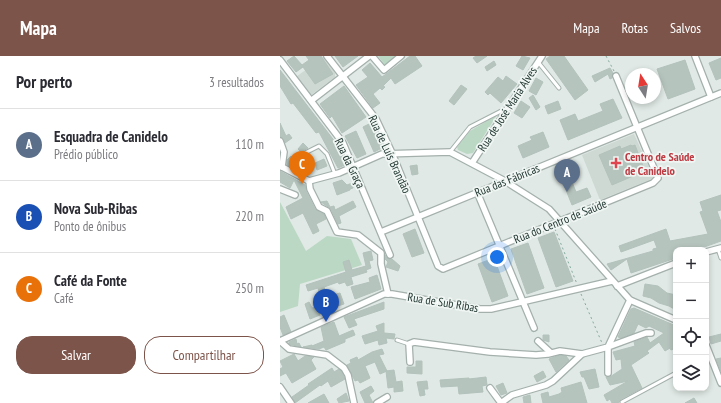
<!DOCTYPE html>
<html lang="pt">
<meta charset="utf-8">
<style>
:root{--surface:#fff;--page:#f7f7f7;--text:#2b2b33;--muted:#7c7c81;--line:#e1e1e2;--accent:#7d544a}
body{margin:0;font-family:"PT Sans Narrow",sans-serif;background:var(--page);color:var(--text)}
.controls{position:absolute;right:12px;bottom:12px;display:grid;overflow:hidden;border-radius:8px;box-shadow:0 2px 6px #0003}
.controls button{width:36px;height:36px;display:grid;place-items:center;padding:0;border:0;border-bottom:1px solid var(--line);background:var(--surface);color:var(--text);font:20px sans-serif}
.compass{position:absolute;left:345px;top:12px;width:36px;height:36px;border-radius:50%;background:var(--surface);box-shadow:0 2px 6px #0003;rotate:348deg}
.you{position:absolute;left:217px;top:201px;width:14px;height:14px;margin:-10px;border:3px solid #fff;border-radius:50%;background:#1a73e8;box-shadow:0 0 0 6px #1a73e833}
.badge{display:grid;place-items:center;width:26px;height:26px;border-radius:50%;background:var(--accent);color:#fff;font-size:13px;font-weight:700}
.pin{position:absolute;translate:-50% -33px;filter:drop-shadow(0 1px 2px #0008)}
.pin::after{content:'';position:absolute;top:21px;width:14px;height:12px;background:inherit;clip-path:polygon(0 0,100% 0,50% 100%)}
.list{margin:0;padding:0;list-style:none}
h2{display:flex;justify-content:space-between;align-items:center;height:52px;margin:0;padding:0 16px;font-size:17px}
h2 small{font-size:13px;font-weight:400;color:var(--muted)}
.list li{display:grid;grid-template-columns:26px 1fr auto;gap:12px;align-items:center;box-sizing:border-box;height:72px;padding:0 16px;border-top:1px solid var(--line)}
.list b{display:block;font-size:15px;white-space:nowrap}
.list p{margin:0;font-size:13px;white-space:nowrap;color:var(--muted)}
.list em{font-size:13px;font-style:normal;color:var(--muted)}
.actions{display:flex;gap:8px;padding:12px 16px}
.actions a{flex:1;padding:9px 0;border:1px solid var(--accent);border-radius:16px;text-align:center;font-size:14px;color:var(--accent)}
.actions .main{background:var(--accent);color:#fff}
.icon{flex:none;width:22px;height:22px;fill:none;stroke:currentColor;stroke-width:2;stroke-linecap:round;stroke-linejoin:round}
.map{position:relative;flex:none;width:441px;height:347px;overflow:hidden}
header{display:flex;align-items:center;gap:24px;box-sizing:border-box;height:56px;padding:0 20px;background:var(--accent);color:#fff}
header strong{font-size:19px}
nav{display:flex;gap:22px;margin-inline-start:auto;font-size:14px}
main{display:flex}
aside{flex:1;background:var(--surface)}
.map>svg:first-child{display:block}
.built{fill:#cfd9d4}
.green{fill:#bbd8c4}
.building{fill:#b6c4be;stroke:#b3c2bc}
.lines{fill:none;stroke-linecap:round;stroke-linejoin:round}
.service-casing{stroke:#a4b0ac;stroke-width:5}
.minor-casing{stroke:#a4b0ac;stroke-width:8}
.path{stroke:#84aa9f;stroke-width:1;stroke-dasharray:2 3;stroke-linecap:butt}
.service{stroke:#fff;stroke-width:3}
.minor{stroke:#fff;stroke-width:5.5}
.health-dot{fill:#e0444e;stroke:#f0f6f3;stroke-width:1.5}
.labels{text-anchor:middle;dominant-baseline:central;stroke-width:3.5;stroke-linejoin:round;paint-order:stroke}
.street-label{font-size:12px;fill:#233833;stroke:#f0f6f3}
.health-label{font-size:12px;font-weight:bold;fill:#be3a42;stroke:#f0f6f3;text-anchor:start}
</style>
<header>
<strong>Mapa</strong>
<nav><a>Mapa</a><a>Rotas</a><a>Salvos</a></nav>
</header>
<main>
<aside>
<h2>Por perto<small>3 resultados</small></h2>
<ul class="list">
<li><span class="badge" style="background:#5c6f8a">A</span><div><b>Esquadra de Canidelo</b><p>Prédio público</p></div><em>110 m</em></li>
<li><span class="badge" style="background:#1a4fb4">B</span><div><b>Nova Sub-Ribas</b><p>Ponto de ônibus</p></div><em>220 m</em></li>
<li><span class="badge" style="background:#e8710a">C</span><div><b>Café da Fonte</b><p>Café</p></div><em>250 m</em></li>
</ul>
<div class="actions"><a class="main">Salvar</a><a>Compartilhar</a></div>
</aside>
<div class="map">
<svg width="441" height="347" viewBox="0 0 441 347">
<rect width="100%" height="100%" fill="#e0e9e5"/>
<g class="built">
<path d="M43,1L55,17V21L31,39L16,21Z"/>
<path d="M354,78L374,122L320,144L302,99Z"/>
</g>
<g class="green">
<path d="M98,0H116L105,9Z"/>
<path d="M217,59L193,97L187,98L178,94L177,91L190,75Z"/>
<path d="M0,146L26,195L47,180L71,183L82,209L20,228L18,250L0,256Z"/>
</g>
<g class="building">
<path d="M14,0L22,9L29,4L26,0H41L53,18L35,28L23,11L16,16L7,5Z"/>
<path d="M55,0H78L63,11Z"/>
<path d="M130,0H135L142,10L115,28L111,22L103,30L105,31L102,34L100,32L93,38L100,47L93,52L76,29L88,21L82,14L90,7L102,21Z"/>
<path d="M196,0H207L197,7L193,2Z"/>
<path d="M242,0L250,2L243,14L236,10Z"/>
<path d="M270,0H284L308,34L295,44L266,3Z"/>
<path d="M441,2V22L436,24L429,7Z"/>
<path d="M405,4L415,33L388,43L377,13Z"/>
<path d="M214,5L216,9L207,15L205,11Z"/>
<path d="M330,12L333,17L332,22L330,23L328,18L315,26L312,20Z"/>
<path d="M0,14L59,91L67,108L58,112L39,76L36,77L13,47L11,48L0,30Z"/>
<path d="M226,20L237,28L221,47L210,37L208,39L205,36L218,21L223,25Z"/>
<path d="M256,22L263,26L256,39L249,35Z"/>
<path d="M181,29L187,33L174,49L169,45Z"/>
<path d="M64,30L86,61L62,77L52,60L50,62L40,48Z"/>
<path d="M253,39L260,51L256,54L249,42Z"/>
<path d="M333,43L342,62L288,84L280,64L295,58L298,65L323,55L320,48Z"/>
<path d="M241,45L250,51L242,62L234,57Z"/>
<path d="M278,45L281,53L268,58L265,50Z"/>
<path d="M0,67L6,80L9,78L12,82L5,87L3,82L0,81Z"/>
<path d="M91,67L104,91L94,96L83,71Z"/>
<path d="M76,75L86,98L77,102L65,80Z"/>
<path d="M263,76L269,91L243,102L238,90L252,84L250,81Z"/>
<path d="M23,87L28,92L21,96L18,93Z"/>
<path d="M351,89L352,90L355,89L365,115L332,129L319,99L340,90L341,93Z"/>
<path d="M11,100L18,108L14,112L7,109V104Z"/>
<path d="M44,103L47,110L37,114L35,107Z"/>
<path d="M137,109L138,118L132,119L130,110Z"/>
<path d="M0,115L25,129L26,135L35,153L44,158L46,163L36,168L39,175L33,178L23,157L11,163L6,151L23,142L14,124L10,132L0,126Z"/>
<path d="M62,124L67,129L72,127L73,132L70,133V134L57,139L53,127Z"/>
<path d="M292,126L296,136L307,132L311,141L292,149L284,129Z"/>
<path d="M441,139V154L437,155L441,166V185L416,194H393L396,202L351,217L347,203L331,214L327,208L373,195V193L377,192L374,184L341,196L339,190L386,173L390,185L428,178L420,156L423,155L420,146Z"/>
<path d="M47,145L50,151L54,150L55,154L73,145L76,151L59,160L61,167L58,168L51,153L41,146Z"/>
<path d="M135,173L144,197L132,201L123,178Z"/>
<path d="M274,176L293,225L276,231L258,182Z"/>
<path d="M248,187L264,232L247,238L231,193Z"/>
<path d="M91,195L93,204L89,205L91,212L86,214L87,216L71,221L73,228L67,230L65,226L59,228L58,226L44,231L45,234L39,236L38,232L28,235L26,229L66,216L63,206L69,204L72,214L86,210L83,197Z"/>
<path d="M105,199L107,202L112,203L120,210L118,215L106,211L108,206L105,203Z"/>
<path d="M214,202L228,240L212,246L198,208Z"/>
<path d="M97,219L101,233L75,243L71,231L90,226L89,222Z"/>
<path d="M365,228L378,230L387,237L396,239V254L389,250L379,247L371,242L363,240Z"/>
<path d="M60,237L64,248L51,252L45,241Z"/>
<path d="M29,246L32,252L36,251L40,259L30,263L25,248Z"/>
<path d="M104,246V253L74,263L77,269L69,272L64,261Z"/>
<path d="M354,252L396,270V292L391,294L390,292L385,295L379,286L367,295L369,297L351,309L362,332L341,343L338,347H332L330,343L327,345L324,339L348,325L330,329L326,321H330L342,313L341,303L336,304L333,296L355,290L354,286L367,281L370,287L384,277L369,270L366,272L358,268L354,277L341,282L338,281L351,253Z"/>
<path d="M4,259L11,276L3,279L0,271V261Z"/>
<path d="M54,266L59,280L73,274L75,279L65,283V286L46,294L44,291L39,293L23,291L32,289V290L44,285L41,271Z"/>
<path d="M104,267V277L115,278L114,283L106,282L107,287L99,289L98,284L85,288L82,280L98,275L96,270Z"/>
<path d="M441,278V285L431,288L429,281Z"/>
<path d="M263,279H269V286L263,284Z"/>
<path d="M16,283L17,288L19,287L21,291L9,288V286Z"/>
<path d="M102,293L104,298L99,299L107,315L100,318L95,306L85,310L90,322L80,327L78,324L75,325L67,309L71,307L70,304L77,301L78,304L92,296Z"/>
<path d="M14,298L18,305L25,300L34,301L31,304L36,313L12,327L6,317L0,320V313L3,311L0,305Z"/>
<path d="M280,299L286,300L289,304L276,316L269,303Z"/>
<path d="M441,302V315L436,303Z"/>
<path d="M136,305H142V318L127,317V311H136Z"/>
<path d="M52,312L54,316L59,313L61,315L65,323L51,331L48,325L41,330L40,329L15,347L12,341L29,329L28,328Z"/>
<path d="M315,313L319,331L309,333L304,321H302L300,316Z"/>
<path d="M114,314L116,326L122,325L123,335L114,336V331L108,332L106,315Z"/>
<path d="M263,315L266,321L257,326L254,320Z"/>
<path d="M206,321L207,329L202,330L203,336L179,338L178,330L161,331L160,324L189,322V323Z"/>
<path d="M147,325L148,333H144L145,339L140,340L137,326Z"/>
<path d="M301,326L307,347H263L261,338L268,336L269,341L279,338L282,336L281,332Z"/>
<path d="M223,327L227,337L221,339L216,330Z"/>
<path d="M91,330L94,335L89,339L93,347H85L80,336Z"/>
<path d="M66,337L69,345L59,347L57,343Z"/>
<path d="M44,338L49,347H28Z"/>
<path d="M250,339L251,347H244L243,341Z"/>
<path d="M414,342L417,347H405Z"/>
</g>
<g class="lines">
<g class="service-casing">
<g id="service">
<path d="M258,6L279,32"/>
<path d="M170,96L190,71L227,52"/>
<path d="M23,98L39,90L47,98L55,118"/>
<path d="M438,193L441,202"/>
<path d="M117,284L129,288"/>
<path d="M342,346L396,317"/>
</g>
</g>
<g class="minor-casing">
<g id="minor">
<path d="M47,0L96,63L112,97L158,210L163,213L373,127L378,122L336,20"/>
<path d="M92,0L104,14L121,0"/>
<path d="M415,0L431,41"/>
<path d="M0,4L63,87L110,199"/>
<path d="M32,44L89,0"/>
<path d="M0,85L4,96L2,111"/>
<path d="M192,107L262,0"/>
<path d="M0,110L29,125L59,117L102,98L170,96L225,125L269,153L350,244L396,264"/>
<path d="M29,125L30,133L39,151L47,155L57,176L78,179L101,197V208L108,238"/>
<path d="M0,133L15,139"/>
<path d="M197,136L254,272"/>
<path d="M101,176L441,37"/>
<path d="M426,196L441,192"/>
<path d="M337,230L396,207"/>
<path d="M0,285L104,238H112L200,253H211L332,225"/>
<path d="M0,285L9,293L47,299L64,312L68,319L74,347"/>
<path d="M258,285L271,297"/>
<path d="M426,289L441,327"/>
<path d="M130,306L129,288L134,286L210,296L256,299L268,298L280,295L302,298"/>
<path d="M328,317V291L366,277H371"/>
<path d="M0,331L11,347"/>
<path d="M210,332L221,347"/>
<path d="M97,347L107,341"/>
<path d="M221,347L232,339L266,329L273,325L302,298L328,291L350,244"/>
</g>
</g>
<g class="path">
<path d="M326,0L334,15"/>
<path d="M275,173L297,228"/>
<path d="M301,238L322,287"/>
</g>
<use href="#service" class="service"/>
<use href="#minor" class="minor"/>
</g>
<path class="health-dot" d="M334 101h4v4h4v4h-4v4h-4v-4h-4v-4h4z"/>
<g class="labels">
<g class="street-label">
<text transform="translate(227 53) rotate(-57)">Rua de José Maria Alves</text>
<text transform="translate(110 98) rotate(65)">Rua de Luís Brandão</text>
<text transform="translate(70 107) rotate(64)">Rua da Graça</text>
<text transform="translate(227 124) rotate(-22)">Rua das Fábricas</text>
<text transform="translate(280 165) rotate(-22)">Rua do Centro de Saúde</text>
<text transform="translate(163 246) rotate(9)">Rua de Sub Ribas</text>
</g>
<g class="health-label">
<text x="345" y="100">Centro de Saúde<tspan x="345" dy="14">de Canidelo</tspan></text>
</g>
</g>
</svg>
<div class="controls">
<button>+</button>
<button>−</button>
<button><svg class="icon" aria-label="locate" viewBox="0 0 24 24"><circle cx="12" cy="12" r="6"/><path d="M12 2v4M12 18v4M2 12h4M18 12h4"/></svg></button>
<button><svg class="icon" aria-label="layers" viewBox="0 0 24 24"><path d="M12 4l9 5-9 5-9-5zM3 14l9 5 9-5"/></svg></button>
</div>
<svg class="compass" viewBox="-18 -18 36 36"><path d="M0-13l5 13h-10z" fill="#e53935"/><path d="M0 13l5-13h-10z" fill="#7c7c81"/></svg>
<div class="you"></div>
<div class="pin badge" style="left:287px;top:136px;background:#5c6f8a">A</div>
<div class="pin badge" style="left:46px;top:266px;background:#1a4fb4">B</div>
<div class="pin badge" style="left:22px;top:128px;background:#e8710a">C</div>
</div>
</main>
